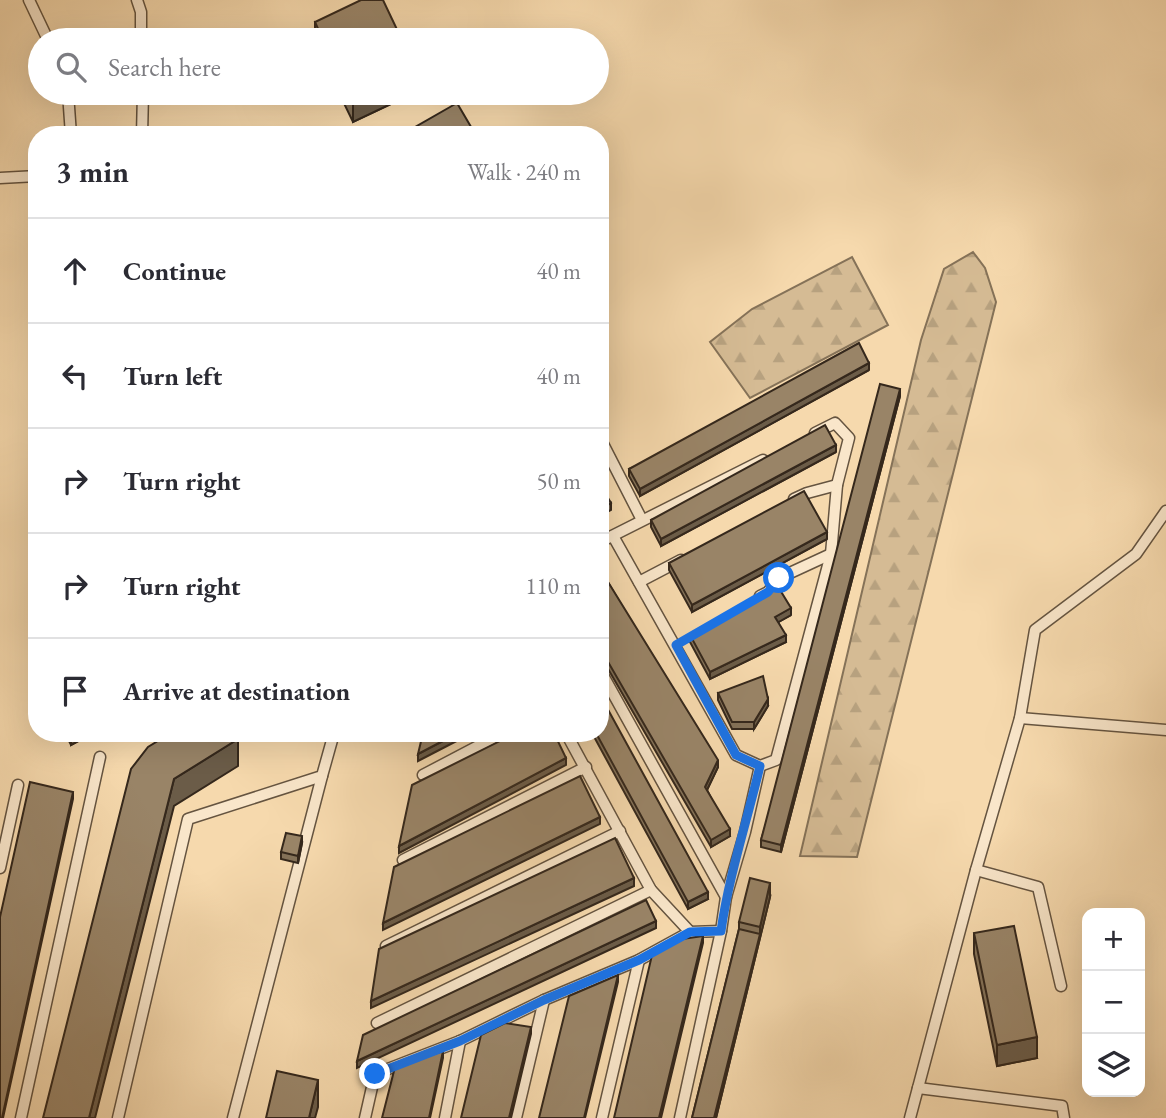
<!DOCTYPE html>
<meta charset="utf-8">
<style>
:root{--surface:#fff;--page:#f2f2f3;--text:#2b2b33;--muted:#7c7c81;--line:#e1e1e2}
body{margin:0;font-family:"EB Garamond",serif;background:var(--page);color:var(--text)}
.controls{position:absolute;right:21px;bottom:21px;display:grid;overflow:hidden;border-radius:14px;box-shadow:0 7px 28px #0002}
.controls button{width:63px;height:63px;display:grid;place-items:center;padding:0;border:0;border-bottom:2px solid var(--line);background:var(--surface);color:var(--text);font:35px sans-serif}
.stop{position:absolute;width:21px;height:21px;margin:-16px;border:5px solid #1a73e8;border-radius:50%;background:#fff}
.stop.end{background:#1a73e8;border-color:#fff;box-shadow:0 2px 7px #0008}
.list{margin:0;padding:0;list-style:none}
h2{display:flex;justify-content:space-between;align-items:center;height:91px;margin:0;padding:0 28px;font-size:30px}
h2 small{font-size:23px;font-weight:400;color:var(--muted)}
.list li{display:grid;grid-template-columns:46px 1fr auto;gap:21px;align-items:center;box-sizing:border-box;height:105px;padding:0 28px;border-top:2px solid var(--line)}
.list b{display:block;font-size:26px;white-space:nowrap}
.list em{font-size:23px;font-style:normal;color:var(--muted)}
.icon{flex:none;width:38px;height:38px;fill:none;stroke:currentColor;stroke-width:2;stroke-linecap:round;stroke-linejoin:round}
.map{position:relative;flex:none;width:1166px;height:1118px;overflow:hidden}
.search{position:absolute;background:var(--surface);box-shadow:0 7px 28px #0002;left:28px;top:28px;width:581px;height:77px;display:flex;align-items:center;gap:18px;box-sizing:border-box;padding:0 24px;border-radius:38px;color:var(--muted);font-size:26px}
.panel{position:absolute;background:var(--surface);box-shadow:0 7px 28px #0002;left:28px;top:126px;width:581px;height:616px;border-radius:28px}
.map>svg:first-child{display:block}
.forest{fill:url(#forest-firs);stroke:#857258;stroke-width:2}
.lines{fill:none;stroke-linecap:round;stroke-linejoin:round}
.service-casing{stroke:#655440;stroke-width:13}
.service{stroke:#f9e6ca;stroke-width:10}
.wall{fill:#847259;stroke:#35281c;stroke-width:2}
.shaded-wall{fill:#6b5c48;stroke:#35281c;stroke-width:2}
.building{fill:#998467;stroke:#35281c;stroke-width:2}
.route{stroke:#1a73e8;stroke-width:9}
</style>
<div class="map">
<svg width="1166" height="1118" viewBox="0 0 1166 1118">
<defs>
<pattern id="forest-firs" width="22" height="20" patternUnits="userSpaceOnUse" patternTransform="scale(1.75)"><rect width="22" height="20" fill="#d5bb94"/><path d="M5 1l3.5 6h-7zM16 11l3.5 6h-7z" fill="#b7a17f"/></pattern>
</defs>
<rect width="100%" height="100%" fill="#f6d9ad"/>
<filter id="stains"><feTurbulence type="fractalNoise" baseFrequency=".00286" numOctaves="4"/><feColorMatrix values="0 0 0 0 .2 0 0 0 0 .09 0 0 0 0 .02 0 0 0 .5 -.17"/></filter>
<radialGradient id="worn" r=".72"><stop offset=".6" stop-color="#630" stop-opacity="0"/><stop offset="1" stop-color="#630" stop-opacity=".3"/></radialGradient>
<g class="forest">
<path d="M973,252L985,268L996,302L857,857L800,856L921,340L944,269Z"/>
<path d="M852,257L888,325L750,398L710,342L752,309Z"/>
</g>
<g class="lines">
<g class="service-casing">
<g id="service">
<path d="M29,0L48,40"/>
<path d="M137,0L141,12V40"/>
<path d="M68,93L71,135"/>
<path d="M142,135L143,93"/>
<path d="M0,178L37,176"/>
<path d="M600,438L642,520"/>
<path d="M794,499L807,493L837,485"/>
<path d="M613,536L736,755L760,766L776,760L831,554L837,485L849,438L835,423L815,433"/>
<path d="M600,542L763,460"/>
<path d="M639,582L681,560"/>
<path d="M760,596L768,592L779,578L831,554"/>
<path d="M600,670L726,897"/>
<path d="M1020,718L1166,730"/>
<path d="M566,733L651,890L690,932"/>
<path d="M423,775L503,733"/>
<path d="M403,860L586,767"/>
<path d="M0,868L18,785"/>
<path d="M976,870L1038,887L1061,986"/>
<path d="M386,946L620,831"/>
<path d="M377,1023L651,890"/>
<path d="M918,1088L1062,1106L1064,1118"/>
<path d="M21,1118L100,757"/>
<path d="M118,1118L188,819L322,776L334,733"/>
<path d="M233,1118L322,776"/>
<path d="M365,1118L375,1074L460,1041L544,1000L639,960L690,932L721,931"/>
<path d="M445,1118L460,1041"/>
<path d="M516,1118L544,1000"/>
<path d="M602,1118L639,960"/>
<path d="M680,1118L721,931L726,897L745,832L760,766"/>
<path d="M910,1118L976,870L1020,718L1035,630L1136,554L1166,511"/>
</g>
</g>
<use href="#service" class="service"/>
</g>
<g class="wall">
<path d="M315,22L402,40H315Z"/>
<path d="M339,93H414L353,122Z"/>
<path d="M869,370L640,496L629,476V469Z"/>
<path d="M900,396L781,852L761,847V840Z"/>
<path d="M836,452L661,546L651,527V520Z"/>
<path d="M827,539L692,612L669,570V563Z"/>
<path d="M600,569L718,767L707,790L730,836L711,847L600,655Z"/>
<path d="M791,615L778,622L786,642L710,679L690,642V635Z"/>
<path d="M718,693L768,706L754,729H732L718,700Z"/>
<path d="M65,733H88V736L71,745Z"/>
<path d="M592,733H600L708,899L688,909Z"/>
<path d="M302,843L298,863L281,859V852Z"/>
<path d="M770,897L716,1118H692L739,929V922Z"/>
<path d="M974,933L1037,1058L997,1066L974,954Z"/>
</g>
<g class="shaded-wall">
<path d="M371,93H414L353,122V102Z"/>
<path d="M869,363V370L640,496V489Z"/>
<path d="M900,389V396L781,852V845Z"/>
<path d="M836,445V452L661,546V539Z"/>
<path d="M611,503V510L600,516V509Z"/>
<path d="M827,532V539L692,612V605Z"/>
<path d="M791,608V615L775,624V617Z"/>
<path d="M786,635V642L710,679V672Z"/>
<path d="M768,699V706L754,729V722Z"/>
<path d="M79,733H88V736L71,745V738Z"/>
<path d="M458,733H472L418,761V754Z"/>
<path d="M238,739V766L174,806L95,1118H89L174,779Z"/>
<path d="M566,758V765L399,853V846Z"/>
<path d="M718,760V767L705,794V787Z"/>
<path d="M73,792V799L3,1118H2Z"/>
<path d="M600,817V824L383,930V923Z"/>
<path d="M730,829V836L711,847V840Z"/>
<path d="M302,836V843L298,863V856Z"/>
<path d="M634,878V886L371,1008V1001Z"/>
<path d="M770,883V897L716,1118H714L760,934V927Z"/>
<path d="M708,892V899L688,909V902Z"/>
<path d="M656,921V928L357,1068V1061Z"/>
<path d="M703,936V943L661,1118H659Z"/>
<path d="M618,975V982L585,1118H584Z"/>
<path d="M531,1027V1034L511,1118H509Z"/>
<path d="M1037,1037V1058L997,1066V1045Z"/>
<path d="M443,1051V1058L430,1118H429Z"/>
<path d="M318,1080V1107L315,1118H309Z"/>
</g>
<g class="building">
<path d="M361,0H383L402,40H323L315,22Z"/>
<path d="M349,93H371L353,102Z"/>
<path d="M457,103L474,132L470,135H412L410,130Z"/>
<path d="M859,343L869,363L640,489L629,469Z"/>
<path d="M880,384L900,389L781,845L761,840Z"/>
<path d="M825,425L836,445L661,539L651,520Z"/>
<path d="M600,485L611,503L600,509Z"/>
<path d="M804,491L827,532L692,605L669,563Z"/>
<path d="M600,569L718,760L705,787L730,829L711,840L600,648Z"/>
<path d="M777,585L791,608L775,617L786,635L710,672L690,635Z"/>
<path d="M763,676L768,699L754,722H732L718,693Z"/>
<path d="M600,695L708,892L688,902L596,733H600Z"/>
<path d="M68,733H79L71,738Z"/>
<path d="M171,733H234L238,739L174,779L89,1118H43L131,769L148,747Z"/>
<path d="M423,733H458L418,754Z"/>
<path d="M516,733H554L566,758L399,846L412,785Z"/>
<path d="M580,776L600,817L383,923L394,867Z"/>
<path d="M30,782L73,792L2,1118H0V917Z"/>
<path d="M286,833L302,836L298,856L281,852Z"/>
<path d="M615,838L634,878L371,1001L379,949Z"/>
<path d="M750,878L770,883L760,927L739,922Z"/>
<path d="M646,900L656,921L357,1061L363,1035Z"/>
<path d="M1014,926L1037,1037L997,1045L974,933Z"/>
<path d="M739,929L760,934L714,1118H692Z"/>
<path d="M703,936L659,1118H614L652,955L675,940Z"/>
<path d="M618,975L584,1118H539L569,996Z"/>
<path d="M505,1023L531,1027L509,1118H461L481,1035Z"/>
<path d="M443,1051L429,1118H382L395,1067Z"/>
<path d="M277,1071L318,1080L309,1118H266Z"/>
</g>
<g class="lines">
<path class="route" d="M375,1074L460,1041L544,1000L639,960L690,932L721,931C729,875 747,821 760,766L736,755L676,645L768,592L779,578"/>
</g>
<rect width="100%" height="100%" filter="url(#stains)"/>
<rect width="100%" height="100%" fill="url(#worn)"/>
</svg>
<div class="controls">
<button>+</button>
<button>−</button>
<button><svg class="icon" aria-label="layers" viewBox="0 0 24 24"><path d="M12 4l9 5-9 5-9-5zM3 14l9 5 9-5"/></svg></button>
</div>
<div class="stop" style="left:779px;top:578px"></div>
<div class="stop end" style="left:375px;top:1074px"></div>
<div class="search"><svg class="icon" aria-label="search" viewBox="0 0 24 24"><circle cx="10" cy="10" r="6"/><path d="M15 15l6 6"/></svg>Search here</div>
<section class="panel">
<h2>3 min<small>Walk · 240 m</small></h2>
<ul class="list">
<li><svg class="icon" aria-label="ahead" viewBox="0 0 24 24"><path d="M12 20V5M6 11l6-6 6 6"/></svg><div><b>Continue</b></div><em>40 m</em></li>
<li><svg class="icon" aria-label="left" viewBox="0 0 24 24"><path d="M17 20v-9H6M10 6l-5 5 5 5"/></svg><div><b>Turn left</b></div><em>40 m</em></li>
<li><svg class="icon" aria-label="right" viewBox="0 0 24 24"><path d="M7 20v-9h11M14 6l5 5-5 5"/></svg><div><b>Turn right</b></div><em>50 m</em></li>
<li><svg class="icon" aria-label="right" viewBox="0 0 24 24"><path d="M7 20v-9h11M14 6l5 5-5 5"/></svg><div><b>Turn right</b></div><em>110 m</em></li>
<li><svg class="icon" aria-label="arrive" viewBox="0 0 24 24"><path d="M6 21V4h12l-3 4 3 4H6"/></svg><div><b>Arrive at destination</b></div></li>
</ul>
</section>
</div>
